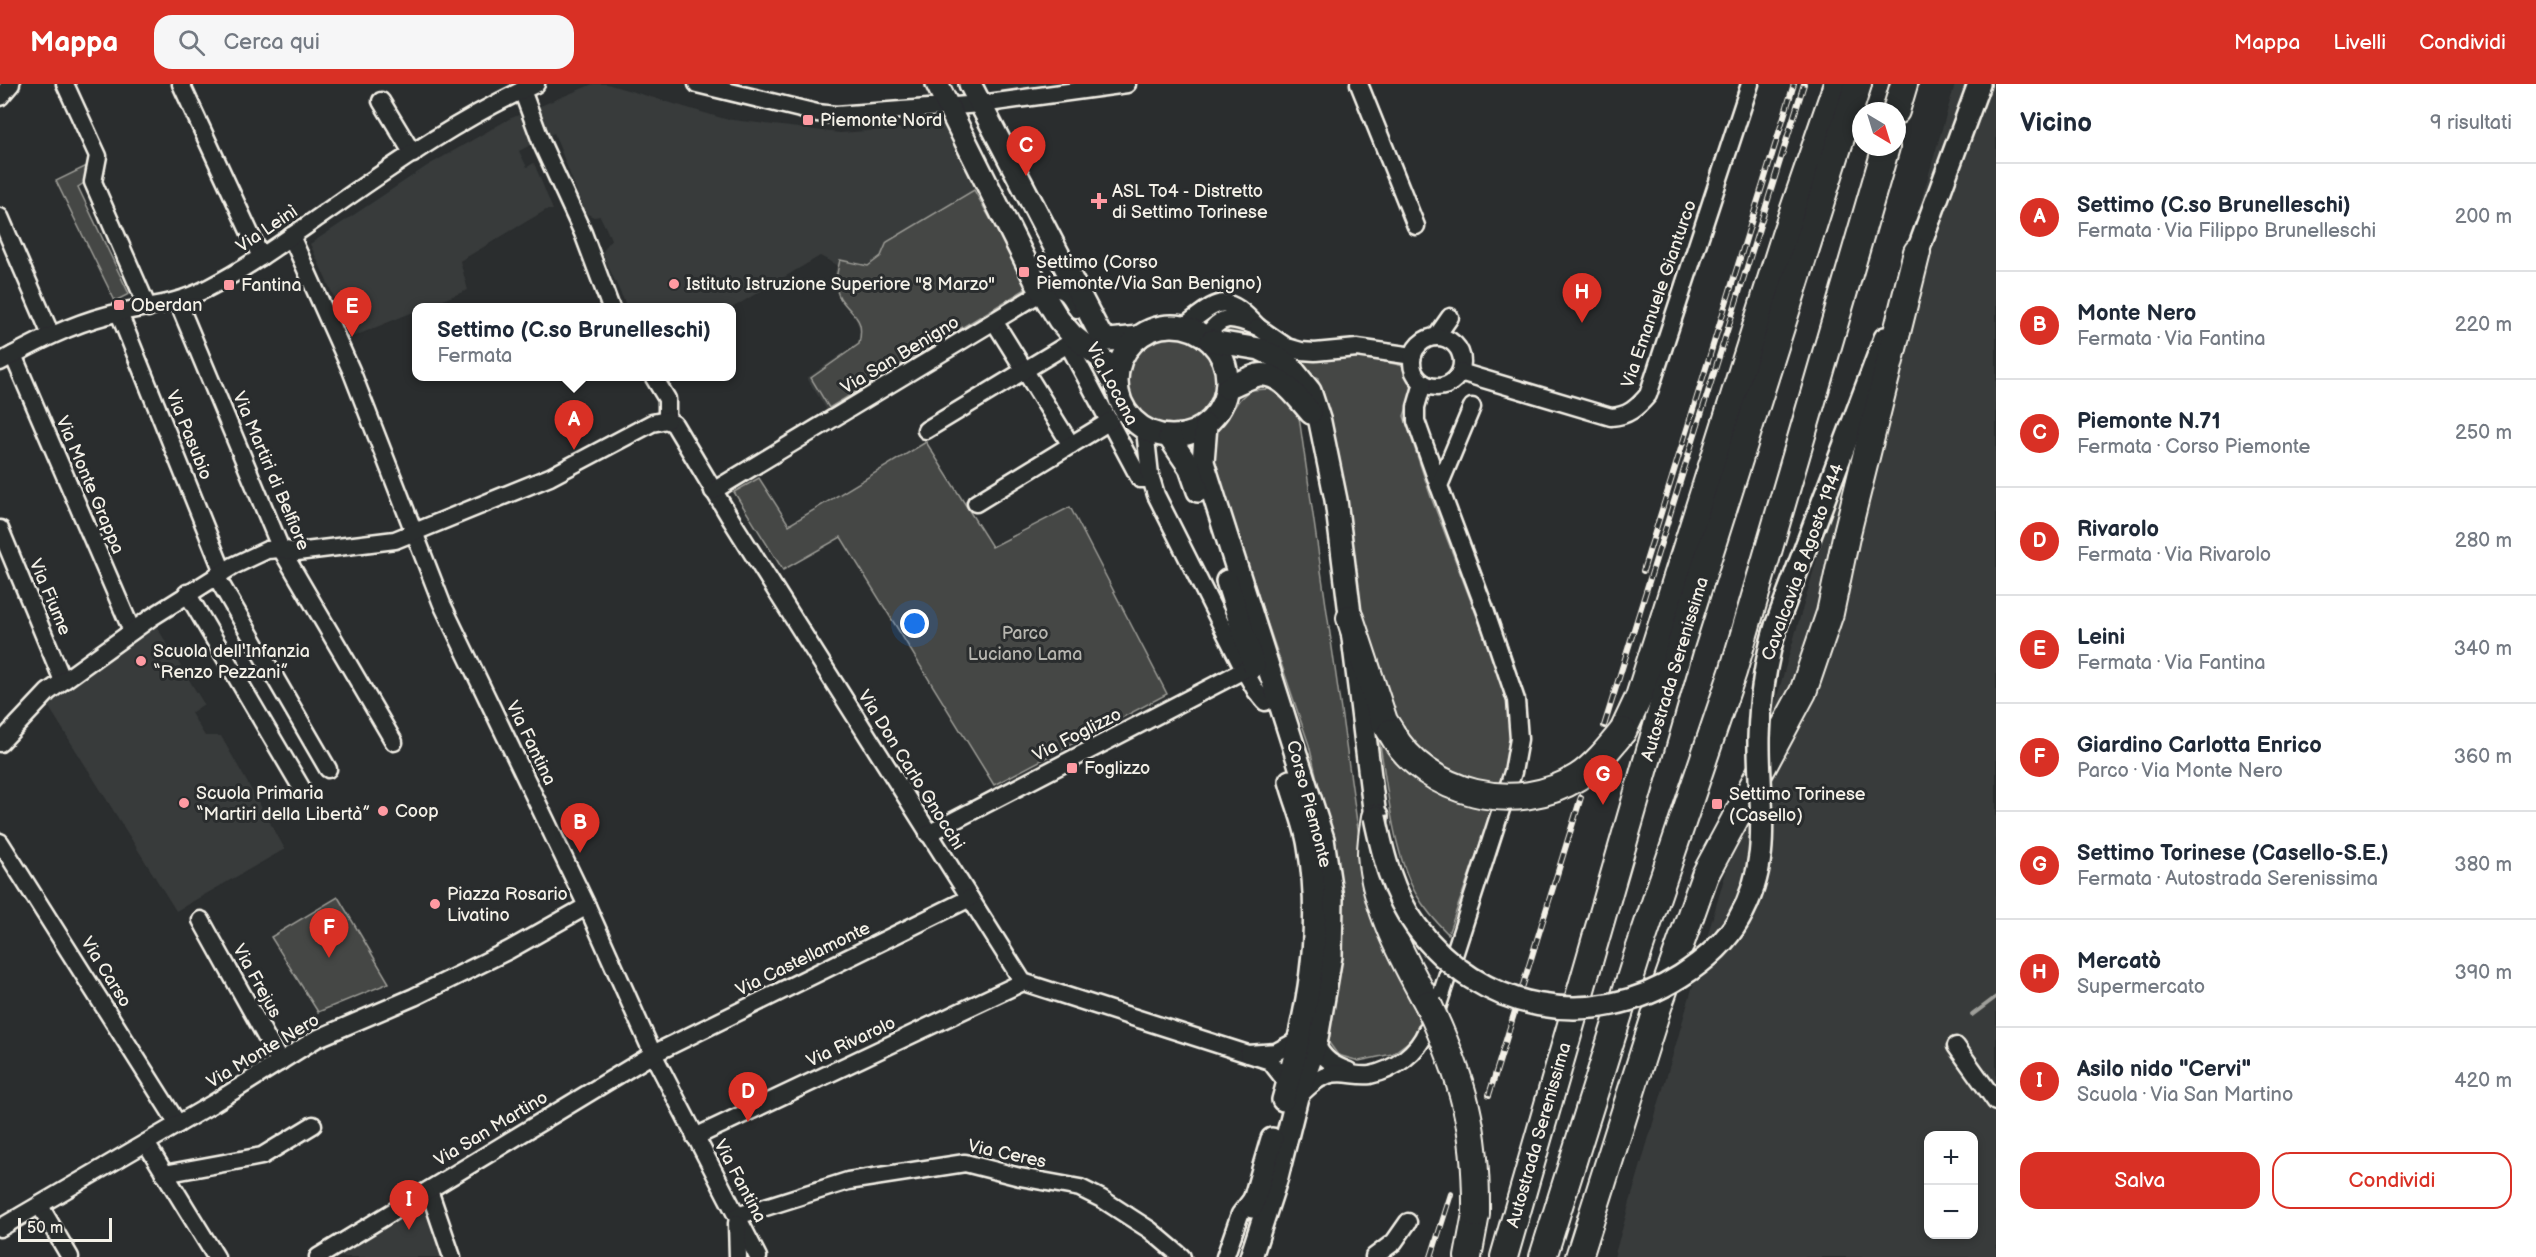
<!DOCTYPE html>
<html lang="it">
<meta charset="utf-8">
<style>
:root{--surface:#fff;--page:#f6f6f7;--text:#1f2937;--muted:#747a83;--line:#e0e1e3;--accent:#d93025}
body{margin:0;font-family:"Balsamiq Sans",sans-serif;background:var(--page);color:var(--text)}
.controls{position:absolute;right:18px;bottom:18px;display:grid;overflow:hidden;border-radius:12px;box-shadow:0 3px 9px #0003}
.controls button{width:54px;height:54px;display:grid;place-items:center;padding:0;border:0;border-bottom:2px solid var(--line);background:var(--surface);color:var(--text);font:30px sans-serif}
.compass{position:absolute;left:1852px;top:18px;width:54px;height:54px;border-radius:50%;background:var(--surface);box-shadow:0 3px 9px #0003;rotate:142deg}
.scale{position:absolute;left:18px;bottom:15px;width:94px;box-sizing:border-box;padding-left:6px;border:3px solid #f4f1e8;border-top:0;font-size:16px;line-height:21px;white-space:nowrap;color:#f4f1e8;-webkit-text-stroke:4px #2a2d2e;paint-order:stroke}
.you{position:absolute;left:915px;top:540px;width:21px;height:21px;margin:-15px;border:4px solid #fff;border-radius:50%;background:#1a73e8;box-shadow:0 0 0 9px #1a73e833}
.badge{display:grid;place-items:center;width:39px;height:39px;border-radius:50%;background:var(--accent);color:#fff;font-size:20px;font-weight:700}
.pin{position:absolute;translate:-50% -50px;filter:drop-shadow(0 2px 3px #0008)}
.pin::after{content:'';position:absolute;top:32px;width:21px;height:18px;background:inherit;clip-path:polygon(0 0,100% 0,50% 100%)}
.popup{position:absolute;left:412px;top:219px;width:324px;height:78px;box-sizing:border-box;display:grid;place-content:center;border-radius:12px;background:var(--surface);filter:drop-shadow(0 2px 4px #0005);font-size:20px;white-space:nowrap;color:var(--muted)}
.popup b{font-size:22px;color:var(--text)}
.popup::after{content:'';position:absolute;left:50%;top:100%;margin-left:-12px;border:12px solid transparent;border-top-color:var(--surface)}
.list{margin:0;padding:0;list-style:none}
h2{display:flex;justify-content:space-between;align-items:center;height:78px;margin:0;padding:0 24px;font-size:26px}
h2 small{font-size:20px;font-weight:400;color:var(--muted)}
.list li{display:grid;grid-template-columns:39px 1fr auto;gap:18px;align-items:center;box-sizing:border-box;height:108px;padding:0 24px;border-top:2px solid var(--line)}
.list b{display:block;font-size:22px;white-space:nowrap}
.list p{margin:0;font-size:20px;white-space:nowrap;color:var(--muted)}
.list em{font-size:20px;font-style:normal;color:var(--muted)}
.actions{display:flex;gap:12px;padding:18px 24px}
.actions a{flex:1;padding:14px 0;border:2px solid var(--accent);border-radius:18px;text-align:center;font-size:21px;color:var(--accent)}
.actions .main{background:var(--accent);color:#fff}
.icon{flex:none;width:33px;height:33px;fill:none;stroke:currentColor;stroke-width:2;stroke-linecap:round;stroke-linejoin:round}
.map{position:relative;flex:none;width:1996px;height:1173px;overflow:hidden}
header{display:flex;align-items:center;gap:36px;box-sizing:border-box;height:84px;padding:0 30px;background:var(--accent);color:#fff}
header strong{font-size:28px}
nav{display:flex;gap:33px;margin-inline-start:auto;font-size:21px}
.search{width:420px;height:54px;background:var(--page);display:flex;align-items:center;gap:15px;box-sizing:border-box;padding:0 21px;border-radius:18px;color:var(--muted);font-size:22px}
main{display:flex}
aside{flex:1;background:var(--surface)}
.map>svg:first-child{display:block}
.built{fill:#373a3a;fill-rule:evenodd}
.green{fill:#444645;stroke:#9c9c96;stroke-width:1.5}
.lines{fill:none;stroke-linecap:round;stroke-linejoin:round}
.stream{stroke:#9f9f9a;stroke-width:4}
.minor-casing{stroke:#f4f1e8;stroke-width:21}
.major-casing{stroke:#f4f1e8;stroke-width:26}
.highway-casing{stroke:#f4f1e8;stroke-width:30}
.minor{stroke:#2a2d2e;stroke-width:16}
.major{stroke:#2a2d2e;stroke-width:21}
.highway{stroke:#2a2d2e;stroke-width:26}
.rail-casing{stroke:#f4f1e8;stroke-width:6}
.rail{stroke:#2a2d2e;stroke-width:4;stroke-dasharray:11;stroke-linecap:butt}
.major-bridge-casing{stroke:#f4f1e8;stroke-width:26;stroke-linecap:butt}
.highway-bridge-casing{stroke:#f4f1e8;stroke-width:30;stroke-linecap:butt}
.major-bridge{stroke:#2a2d2e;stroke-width:21}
.highway-bridge{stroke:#2a2d2e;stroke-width:26}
.poi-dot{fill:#ff9aa2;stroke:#2a2d2e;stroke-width:2}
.labels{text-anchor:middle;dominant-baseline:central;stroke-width:6;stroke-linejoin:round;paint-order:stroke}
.poi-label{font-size:18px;fill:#f4f1e8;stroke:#2a2d2e;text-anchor:start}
.street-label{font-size:18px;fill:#f4f1e8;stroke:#2a2d2e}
.park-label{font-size:18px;fill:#b6b5af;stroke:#2a2d2e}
</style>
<header>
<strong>Mappa</strong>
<div class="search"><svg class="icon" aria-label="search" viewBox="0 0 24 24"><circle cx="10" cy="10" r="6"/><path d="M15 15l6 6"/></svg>Cerca qui</div>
<nav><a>Mappa</a><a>Livelli</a><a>Condividi</a></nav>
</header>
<main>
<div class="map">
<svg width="1996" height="1173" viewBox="0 0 1996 1173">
<rect width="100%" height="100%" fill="#2a2d2e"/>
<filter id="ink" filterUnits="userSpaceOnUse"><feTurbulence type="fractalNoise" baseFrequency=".0167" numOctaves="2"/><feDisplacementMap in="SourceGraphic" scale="12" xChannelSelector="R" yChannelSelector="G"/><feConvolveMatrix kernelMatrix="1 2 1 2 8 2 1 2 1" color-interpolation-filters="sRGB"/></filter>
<g filter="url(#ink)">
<g class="built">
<path d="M593,0H607L725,35L840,49L943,41L1036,204L828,328L807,294L858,259L860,246L852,227L839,213L833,195L837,181L820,172L732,224L627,223L602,169L611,155L600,132L594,133L587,130L583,124L554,49L519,67L527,83L534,79L553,126H546L460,177L468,206L425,223L416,224V227L352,253L310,160L427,82L509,35Z"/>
<path d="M1955,0H1996V1173H1614ZM1928,1052H1974V1150H1928Z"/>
<path d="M155,540L204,620L191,629L205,652H221L285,765L176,827L47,620Z"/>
<path d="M426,1120L445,1173H337Z"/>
</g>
<g class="green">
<path d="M93,79L87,97L78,103L129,210L115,217L56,97Z"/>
<path d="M974,106L1029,203L829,324L811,294L859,260C865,233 854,234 840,214C833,203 837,188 840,176L868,182L881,172L887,158Z"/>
<path d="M1234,240L1319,274L1353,271L1404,282L1414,303L1404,332L1431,413L1509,616L1514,657L1503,704L1451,689L1421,669L1393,634L1354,526L1318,294L1226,247Z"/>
<circle cx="1172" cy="297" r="45"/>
<path d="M1269,305L1291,320L1299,333L1366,801L1421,935L1412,955L1392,970L1359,977L1338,971L1327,956L1339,787L1309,661L1241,462L1208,375L1210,358L1240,315L1250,306Z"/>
<path d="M926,358L992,463L1070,423L1167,610L994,701L841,453L783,486L734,408L759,394L789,441Z"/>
<path d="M1378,649L1493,724L1448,850C1436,838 1425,825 1416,810C1392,767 1387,698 1378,649Z"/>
<path d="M338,813L389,899L318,928L271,853Z"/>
</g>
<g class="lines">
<path class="stream" d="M1972,931L1996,913"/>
<g class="minor-casing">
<g id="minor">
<path d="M65,0L98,72L93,98L148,224"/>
<path d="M181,0L261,173"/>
<path d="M697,0L817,29L836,31L981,20L1127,0"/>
<path d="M1359,0L1416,142"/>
<path d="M522,6L542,60L583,149L611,224"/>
<path d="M0,13L11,0"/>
<path d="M381,17L413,70"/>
<path d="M0,133L51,251"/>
<path d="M291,152L351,286L442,520L587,822L653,970L758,1173"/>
<path d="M178,218L281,465L394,658"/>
<path d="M119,229L223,488"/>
<path d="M994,237L1071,361"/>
<path d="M1183,243C1219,217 1223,206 1258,243C1233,233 1221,228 1206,254"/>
<path d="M1258,243L1287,263L1301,267L1315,268L1357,264L1413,272"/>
<path d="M1436,253L1450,233"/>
<circle cx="1437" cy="278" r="25"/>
<path d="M13,271L132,547"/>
<path d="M0,278C35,259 69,241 108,231C146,221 171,223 208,204C247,184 283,158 319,133C388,85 459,34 536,0"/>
<path d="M1460,288L1611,333C1628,332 1637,324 1648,311L1750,0"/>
<path d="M653,292L667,315V336"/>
<path d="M1423,299L1416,323V337L1439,402"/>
<path d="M667,336L674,340L732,437L1023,898L1248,970"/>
<path d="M926,346L1068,260L1140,395H1150"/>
<path d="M1145,346L1150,391L1156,411L1244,586L1256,607L1265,618"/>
<path d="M713,407L1042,208C1062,200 1069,208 1077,225"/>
<path d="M976,419L1110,337"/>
<path d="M0,445L63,597"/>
<path d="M216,492L328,685"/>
<path d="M187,509L301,703"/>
<path d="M0,659L48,608L152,533L233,482L267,466L281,465L297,468L395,456L550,393L652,339L667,336"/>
<path d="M928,750L1244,586"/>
<path d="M0,758L178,1040"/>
<path d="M201,836L280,978"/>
<path d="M1437,924L1513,688L1519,655L1516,616L1486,528L1439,402L1472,323"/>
<path d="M1316,960C1324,976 1333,981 1349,987"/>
<path d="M1956,962L1996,1018"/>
<path d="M1288,1000L1270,977L1248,970L1276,968L1298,956"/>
<path d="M1298,1013C1307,1004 1316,995 1328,991C1342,986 1357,993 1370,991C1395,986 1418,968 1427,946"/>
<path d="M695,1053L1023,898"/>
<path d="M146,1059L216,1173"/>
<path d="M164,1090L262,1072L313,1041"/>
<path d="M429,1106L452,1173"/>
<path d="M40,1122L70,1173"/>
<path d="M737,1132L848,1097L965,1079L1020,1093L1080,1104L1102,1115L1150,1146L1182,1173"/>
<path d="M737,1139L738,1173"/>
<path d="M0,1144L214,1019L316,955L414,913L509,866L587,822"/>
<path d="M318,1173L653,970L970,814"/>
<path d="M1225,1173L1240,1130L1256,1109"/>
<path d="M1374,1173L1394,1158L1408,1138"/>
</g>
</g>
<g class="major-casing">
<g id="major">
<path d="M937,0L1037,200L1059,236L1072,251L1102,275L1117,291"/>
<path d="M970,0L1100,250L1109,256L1139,253"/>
<path d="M1912,183L1979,0"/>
<circle cx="1172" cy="297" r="55"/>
<path d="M1211,257L1260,265L1278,274L1290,282L1310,307L1320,338L1336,416L1375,733"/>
<path d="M1227,304C1237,300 1247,294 1258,291C1280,287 1298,315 1311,329"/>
<path d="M1206,341L1203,378L1323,755L1332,815L1331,872L1316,960L1297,1013L1277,1093L1251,1173"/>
<path d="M1169,353L1190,384L1198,407"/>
<path d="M1227,497L1254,582"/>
<path d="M1776,542L1885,254"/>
<path d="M1283,1016C1307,932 1324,851 1309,763C1306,741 1296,719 1290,697"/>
<path d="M1252,1123L1272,1055"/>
</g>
</g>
<g class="highway-casing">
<g id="highway">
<path d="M1896,27L1904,0"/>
<path d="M1350,534L1384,637L1391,648"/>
<path d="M1623,647L1639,613L1785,151L1837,0"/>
<path d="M1375,733C1373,745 1371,758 1371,770C1375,824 1402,873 1428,920"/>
<path d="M1468,1173L1476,1130"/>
<path d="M1504,1173L1680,562L1858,0"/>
<path d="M1543,1173L1639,866L1733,588L1886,63"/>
<path d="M1579,1173L1657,926L1705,791L1803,608L1830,529L1846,453L1917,168"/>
</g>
</g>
<use href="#minor" class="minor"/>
<use href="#major" class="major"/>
<use href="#highway" class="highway"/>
<g class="rail-casing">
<g id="rail">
<path d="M1643,487L1794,0"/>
<path d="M1604,642L1804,0"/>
<path d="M1489,1011L1581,713"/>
<path d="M1431,1173L1451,1110"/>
</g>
</g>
<use href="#rail" class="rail"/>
<g class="major-bridge-casing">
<path id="major-bridge" d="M1375,733C1383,771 1392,809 1416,842C1479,928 1592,949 1681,892C1703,878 1726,858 1739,835C1774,774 1758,720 1759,654C1760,615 1765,579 1776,542"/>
</g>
<g class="highway-bridge-casing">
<g id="highway-bridge">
<path d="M1391,648C1426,711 1517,732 1578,693C1596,681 1610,663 1623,647"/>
<path d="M1428,920C1464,997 1477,1045 1476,1130"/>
</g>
</g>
<use href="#major-bridge" class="major-bridge"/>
<use href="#highway-bridge" class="highway-bridge"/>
</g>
</g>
<g class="poi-dot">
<rect x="802" y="30" width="12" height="12" rx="3"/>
<path d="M1096 108h6v6h6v6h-6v6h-6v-6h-6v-6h6z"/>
<rect x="1018" y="182" width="12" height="12" rx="3"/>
<circle cx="674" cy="200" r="6"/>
<rect x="223" y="195" width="12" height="12" rx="3"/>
<rect x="113" y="215" width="12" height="12" rx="3"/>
<circle cx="141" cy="577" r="6"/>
<rect x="1066" y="678" width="12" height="12" rx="3"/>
<circle cx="184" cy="719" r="6"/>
<rect x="1711" y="714" width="12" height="12" rx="3"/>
<circle cx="383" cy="727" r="6"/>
<circle cx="435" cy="820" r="6"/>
</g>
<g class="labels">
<g class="poi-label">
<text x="820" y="36">Piemonte Nord</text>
<text x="1112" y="107">ASL To4 - Distretto<tspan x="1112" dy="21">di Settimo Torinese</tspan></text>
<text x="1036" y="178">Settimo (Corso<tspan x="1036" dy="21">Piemonte/Via San Benigno)</tspan></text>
<text x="686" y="200">Istituto Istruzione Superiore "8 Marzo"</text>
<text x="241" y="201">Fantina</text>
<text x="131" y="221">Oberdan</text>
<text x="153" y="567">Scuola dell'Infanzia<tspan x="153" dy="21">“Renzo Pezzani”</tspan></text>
<text x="1084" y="684">Foglizzo</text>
<text x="196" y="709">Scuola Primaria<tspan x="196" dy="21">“Martiri della Libertà”</tspan></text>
<text x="1729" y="710">Settimo Torinese<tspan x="1729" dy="21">(Casello)</tspan></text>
<text x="395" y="727">Coop</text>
<text x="447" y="810">Piazza Rosario<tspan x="447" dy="21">Livatino</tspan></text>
</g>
<g class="street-label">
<text transform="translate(267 145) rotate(-34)">Via Leinì</text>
<text transform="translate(1659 210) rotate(-71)">Via Emanuele Gianturco</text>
<text transform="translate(900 271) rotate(-31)">Via San Benigno</text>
<text transform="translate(1112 300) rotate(62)">Via Locana</text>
<text transform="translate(189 351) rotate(68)">Via Pasubio</text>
<text transform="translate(271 387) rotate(67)">Via Martiri di Belfiore</text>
<text transform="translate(90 401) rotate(67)">Via Monte Grappa</text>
<text transform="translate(1803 478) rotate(-70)">Cavalcavia 8 Agosto 1944</text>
<text transform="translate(50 513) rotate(67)">Via Fiume</text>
<text transform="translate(1675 585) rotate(-73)">Autostrada Serenissima</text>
<text transform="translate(1077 651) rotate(-27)">Via Foglizzo</text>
<text transform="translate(531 659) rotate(64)">Via Fantina</text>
<text transform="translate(911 686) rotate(58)">Via Don Carlo Gnocchi</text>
<text transform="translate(1309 720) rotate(75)">Corso Piemonte</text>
<text transform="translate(803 875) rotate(-26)">Via Castellamonte</text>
<text transform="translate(106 888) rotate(58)">Via Carso</text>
<text transform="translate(257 897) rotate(61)">Via Frejus</text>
<text transform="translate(851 958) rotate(-25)">Via Rivarolo</text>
<text transform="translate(263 967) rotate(-31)">Via Monte Nero</text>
<text transform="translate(491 1045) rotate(-31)">Via San Martino</text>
<text transform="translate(1539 1051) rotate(-74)">Autostrada Serenissima</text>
<text transform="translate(1007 1070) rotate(12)">Via Ceres</text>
<text transform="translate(740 1097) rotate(62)">Via Fantina</text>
</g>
<g class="park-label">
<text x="1025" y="549">Parco<tspan x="1025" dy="21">Luciano Lama</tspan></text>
</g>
</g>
</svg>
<div class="controls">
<button>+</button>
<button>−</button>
</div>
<svg class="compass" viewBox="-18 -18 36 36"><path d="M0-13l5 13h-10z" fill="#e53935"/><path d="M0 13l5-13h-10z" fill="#747a83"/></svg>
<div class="scale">50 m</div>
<div class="you"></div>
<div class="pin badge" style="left:574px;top:366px">A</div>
<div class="popup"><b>Settimo (C.so Brunelleschi)</b>Fermata</div>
<div class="pin badge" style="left:580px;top:769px">B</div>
<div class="pin badge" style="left:1026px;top:92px">C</div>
<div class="pin badge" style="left:748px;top:1038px">D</div>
<div class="pin badge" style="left:352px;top:253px">E</div>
<div class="pin badge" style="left:329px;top:874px">F</div>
<div class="pin badge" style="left:1603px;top:721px">G</div>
<div class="pin badge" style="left:1582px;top:239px">H</div>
<div class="pin badge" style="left:409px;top:1146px">I</div>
</div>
<aside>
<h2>Vicino<small>9 risultati</small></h2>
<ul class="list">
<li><span class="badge">A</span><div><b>Settimo (C.so Brunelleschi)</b><p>Fermata · Via Filippo Brunelleschi</p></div><em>200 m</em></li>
<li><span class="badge">B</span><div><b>Monte Nero</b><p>Fermata · Via Fantina</p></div><em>220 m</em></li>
<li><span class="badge">C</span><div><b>Piemonte N.71</b><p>Fermata · Corso Piemonte</p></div><em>250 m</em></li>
<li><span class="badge">D</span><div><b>Rivarolo</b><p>Fermata · Via Rivarolo</p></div><em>280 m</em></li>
<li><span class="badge">E</span><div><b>Leini</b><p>Fermata · Via Fantina</p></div><em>340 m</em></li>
<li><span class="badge">F</span><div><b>Giardino Carlotta Enrico</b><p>Parco · Via Monte Nero</p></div><em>360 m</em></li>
<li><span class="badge">G</span><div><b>Settimo Torinese (Casello-S.E.)</b><p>Fermata · Autostrada Serenissima</p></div><em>380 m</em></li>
<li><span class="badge">H</span><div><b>Mercatò</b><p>Supermercato</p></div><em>390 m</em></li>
<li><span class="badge">I</span><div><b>Asilo nido &quot;Cervi&quot;</b><p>Scuola · Via San Martino</p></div><em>420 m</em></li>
</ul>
<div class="actions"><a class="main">Salva</a><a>Condividi</a></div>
</aside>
</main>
